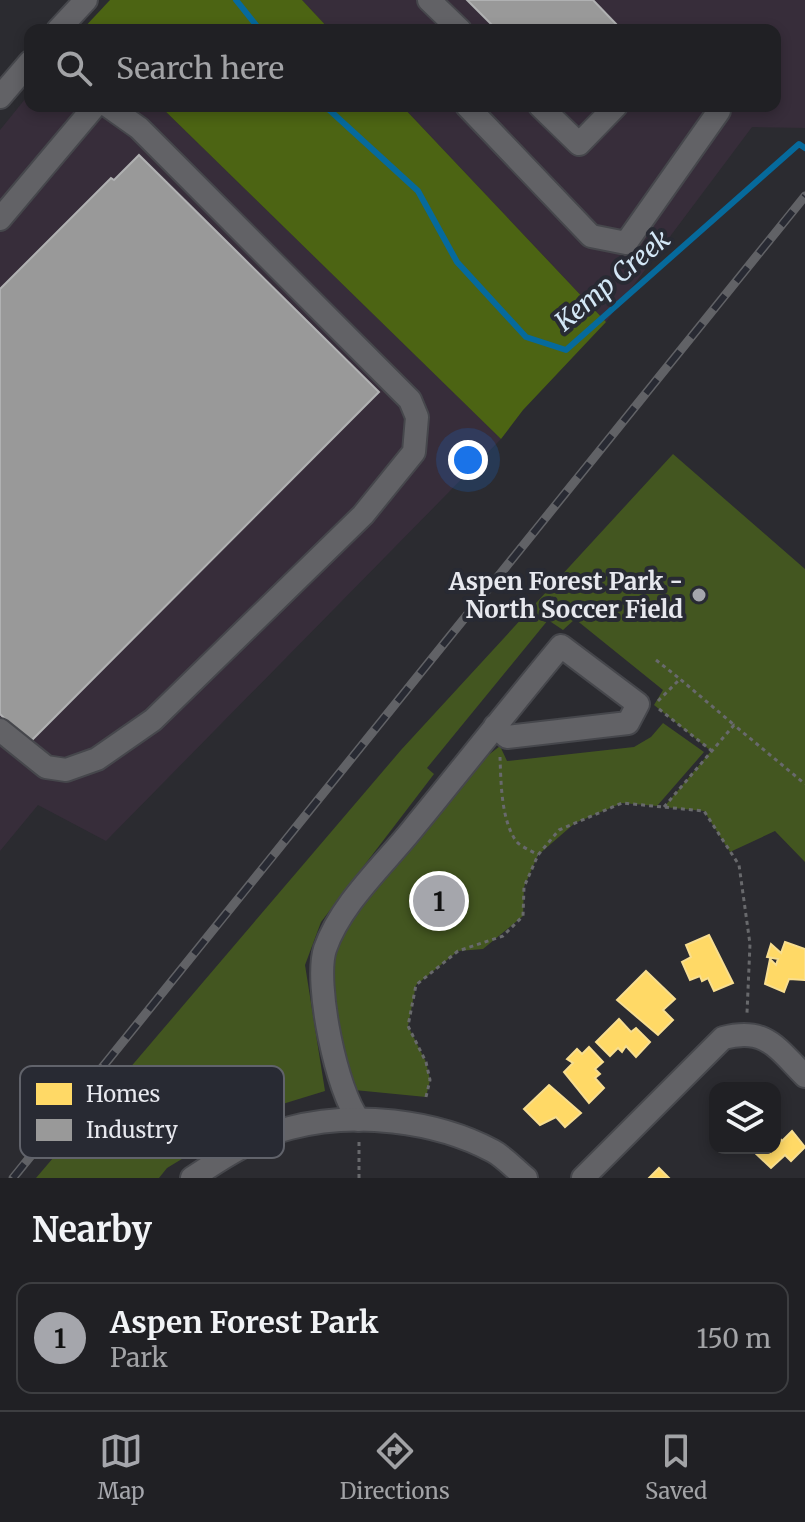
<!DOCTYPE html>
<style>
:root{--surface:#202024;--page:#28282c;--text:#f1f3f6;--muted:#a2a3a6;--line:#3d3e41;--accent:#a5a6ac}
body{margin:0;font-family:Merriweather,serif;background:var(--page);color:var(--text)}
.controls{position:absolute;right:24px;bottom:24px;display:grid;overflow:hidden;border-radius:16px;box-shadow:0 4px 12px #0003}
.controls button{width:72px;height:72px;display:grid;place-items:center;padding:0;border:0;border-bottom:2px solid var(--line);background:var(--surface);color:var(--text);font:40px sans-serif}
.you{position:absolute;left:468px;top:460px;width:28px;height:28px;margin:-20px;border:6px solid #fff;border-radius:50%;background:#1a73e8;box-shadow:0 0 0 12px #1a73e833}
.badge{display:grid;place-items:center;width:52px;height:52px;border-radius:50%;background:var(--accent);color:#111;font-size:26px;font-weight:700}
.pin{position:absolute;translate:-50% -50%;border:4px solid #fff;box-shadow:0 2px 8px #0006}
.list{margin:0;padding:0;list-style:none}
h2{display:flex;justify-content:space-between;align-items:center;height:104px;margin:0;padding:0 32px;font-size:34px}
h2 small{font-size:26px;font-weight:400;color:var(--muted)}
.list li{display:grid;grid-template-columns:52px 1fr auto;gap:24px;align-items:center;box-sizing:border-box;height:112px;margin:0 16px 16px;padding:0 16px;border:2px solid var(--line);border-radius:16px}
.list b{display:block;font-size:30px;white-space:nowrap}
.list p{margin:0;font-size:26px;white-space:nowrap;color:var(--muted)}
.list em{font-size:26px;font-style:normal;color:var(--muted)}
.icon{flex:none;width:44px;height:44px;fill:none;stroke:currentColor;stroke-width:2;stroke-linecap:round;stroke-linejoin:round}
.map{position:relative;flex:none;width:805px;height:1178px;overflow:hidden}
.search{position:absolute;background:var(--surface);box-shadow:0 4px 12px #0003;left:24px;right:24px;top:24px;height:88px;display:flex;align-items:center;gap:20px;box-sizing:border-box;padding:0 28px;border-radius:16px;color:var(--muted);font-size:30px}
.sheet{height:232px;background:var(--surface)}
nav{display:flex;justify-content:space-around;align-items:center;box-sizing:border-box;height:112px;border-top:2px solid var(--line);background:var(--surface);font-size:22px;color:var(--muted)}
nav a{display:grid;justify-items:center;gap:4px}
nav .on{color:var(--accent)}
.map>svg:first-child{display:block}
.industrial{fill:#372d3a}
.green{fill:#435620}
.forest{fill:#4c6413}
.homes{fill:#ffd966;stroke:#f8de8f;stroke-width:2}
.industry{fill:#999;stroke:#b0b1b2;stroke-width:2}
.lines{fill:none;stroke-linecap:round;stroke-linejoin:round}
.stream{stroke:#066a9c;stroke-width:6}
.minor-casing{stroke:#46474c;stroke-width:26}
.path{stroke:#68696c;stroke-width:3;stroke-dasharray:4 4;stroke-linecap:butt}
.minor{stroke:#626266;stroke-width:22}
.rail-casing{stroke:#616266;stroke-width:9}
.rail{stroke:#282a33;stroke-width:6;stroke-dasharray:18;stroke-linecap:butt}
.poi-dot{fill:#a5a6ac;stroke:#282a33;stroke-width:3}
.labels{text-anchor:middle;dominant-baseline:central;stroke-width:8;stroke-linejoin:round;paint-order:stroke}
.poi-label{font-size:24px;font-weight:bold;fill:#e7e8ee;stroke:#282a33;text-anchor:end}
.water-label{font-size:26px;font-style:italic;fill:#d3e7f6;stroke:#282a33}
.key{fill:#282a33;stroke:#61636b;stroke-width:2}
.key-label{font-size:22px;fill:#e7e8ee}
</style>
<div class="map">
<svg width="805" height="1178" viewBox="0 0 805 1178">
<rect width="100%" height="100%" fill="#2b2b30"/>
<g class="industrial">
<path d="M302,0H805V128L752,127L606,322L402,106H775V30H330Z"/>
<path d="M30,93V106H160L501,439L106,841L38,805L0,851V130Z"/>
</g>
<g class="green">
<path d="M673,454L805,569V862L775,831L730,852L704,811L664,807L711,751L654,705L663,690L575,619L563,630L548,620L427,768L434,774L321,922L305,965L325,1091L263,1110L167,1168L159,1178H36L401,750Z"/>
<path d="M663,723L704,752L657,806L622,803L575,823L538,855L524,887L523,916L483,949L458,951L416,985L408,1026L426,1062L430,1080L426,1097L344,1089L322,982L337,925L451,784L500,746L507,761L634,747L651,737Z"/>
</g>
<g class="forest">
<path d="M110,0H302L330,30H82Z"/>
<path d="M160,106H402L606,322L523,410L501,439Z"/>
</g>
<g class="homes">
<path d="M709,935L733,983L714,991L708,978L702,981L700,976L690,980L682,962L691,957L686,945Z"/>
<path d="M785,942L805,949V980L789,979L784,992L765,984L770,959L776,965L778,959L767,957L771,944L781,953Z"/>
<path d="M646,971L675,999L663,1010L673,1020L658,1035L617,1000Z"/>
<path d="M619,1019L631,1032L636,1028L650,1042L636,1057L626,1046L622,1052L618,1048L610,1056L596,1042Z"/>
<path d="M589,1047L603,1062L595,1069L600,1074L595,1078L604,1088L589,1103L564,1072L573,1063L567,1059L577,1049L582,1054Z"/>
<path d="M549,1085L581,1113L565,1127L556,1117L540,1125L524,1109Z"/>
<path d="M792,1131L805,1147L791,1161L785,1155L771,1168L751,1149L775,1148V1139L778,1136L782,1141Z"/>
<path d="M659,1168L669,1178H649Z"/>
</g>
<g class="industry">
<path d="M467,0H593L619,27L616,30H497Z"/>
<path d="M139,155L379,392L29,743L0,714V289L111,178L114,180Z"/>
</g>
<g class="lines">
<g class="stream">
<path d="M236,0L260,30"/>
<path d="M325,106L418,191L457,262L526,337L566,350L799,144L805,148"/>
</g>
<g class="minor-casing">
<g id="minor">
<path d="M429,0L460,30"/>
<path d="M58,30L86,0"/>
<path d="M0,97L30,62"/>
<path d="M467,106L591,236L626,243L719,111L714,106"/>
<path d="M540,106L579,144L616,106"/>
<path d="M0,219L95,106"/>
<path d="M0,730L46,767L66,770L97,759L153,720L363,515L414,452L417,417L410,400L139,128L108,106"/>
<path d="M359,1120C337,1093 314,983 325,949C341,903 385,864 415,826C464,766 512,705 561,646L638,704L628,723L507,737L495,726"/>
<path d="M192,1178C222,1158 254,1137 290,1128C353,1111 435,1120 493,1151C504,1157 515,1169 526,1178"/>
<path d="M583,1178L723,1038C766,1027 776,1047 805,1076"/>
</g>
</g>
<g class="path">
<path d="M656,660L680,679"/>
<path d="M658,701L680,679L733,724"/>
<path d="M659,709L712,751"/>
<path d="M500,757C501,783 501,819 516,841C521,847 532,851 538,855"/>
<path d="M664,807L734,725L805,784"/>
<path d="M426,1097L430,1080L426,1062L408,1026L416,985L458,951L503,936L523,916L524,887L538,855L559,830L622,803L704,811L739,865L750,944L747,1013"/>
<path d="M359,1142V1178"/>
</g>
<use href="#minor" class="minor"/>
<g class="rail-casing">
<path id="rail" d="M13,1178L805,196"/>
</g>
<use href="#rail" class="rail"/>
</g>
<circle class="poi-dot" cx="699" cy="595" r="8"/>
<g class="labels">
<g class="poi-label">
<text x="683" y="581">Aspen Forest Park -<tspan x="683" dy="28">North Soccer Field</tspan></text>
</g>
<g class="water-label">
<text transform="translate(612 280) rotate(-40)">Kemp Creek</text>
</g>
</g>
<rect x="20" y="1066" width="264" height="92" rx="12" class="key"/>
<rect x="36" y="1083" width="36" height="22" fill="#ffd966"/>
<rect x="36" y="1119" width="36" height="22" fill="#999"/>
<g class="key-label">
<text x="86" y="1102">Homes</text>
<text x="86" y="1138">Industry</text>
</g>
</svg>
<div class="controls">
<button><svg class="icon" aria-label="layers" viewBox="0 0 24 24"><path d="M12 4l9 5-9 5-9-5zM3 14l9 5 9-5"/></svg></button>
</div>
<div class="you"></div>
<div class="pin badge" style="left:439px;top:901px">1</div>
<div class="search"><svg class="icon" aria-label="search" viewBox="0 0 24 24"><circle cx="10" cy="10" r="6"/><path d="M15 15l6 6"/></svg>Search here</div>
</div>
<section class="sheet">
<h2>Nearby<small></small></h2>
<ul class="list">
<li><span class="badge">1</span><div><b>Aspen Forest Park</b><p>Park</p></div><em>150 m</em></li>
</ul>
</section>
<nav>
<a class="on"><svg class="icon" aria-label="map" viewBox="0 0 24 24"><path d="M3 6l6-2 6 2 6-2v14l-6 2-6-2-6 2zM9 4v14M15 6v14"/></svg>Map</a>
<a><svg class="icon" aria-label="directions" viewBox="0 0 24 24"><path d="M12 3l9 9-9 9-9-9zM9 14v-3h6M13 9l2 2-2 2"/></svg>Directions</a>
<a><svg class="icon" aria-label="saved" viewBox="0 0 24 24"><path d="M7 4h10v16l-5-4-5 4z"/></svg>Saved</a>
</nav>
